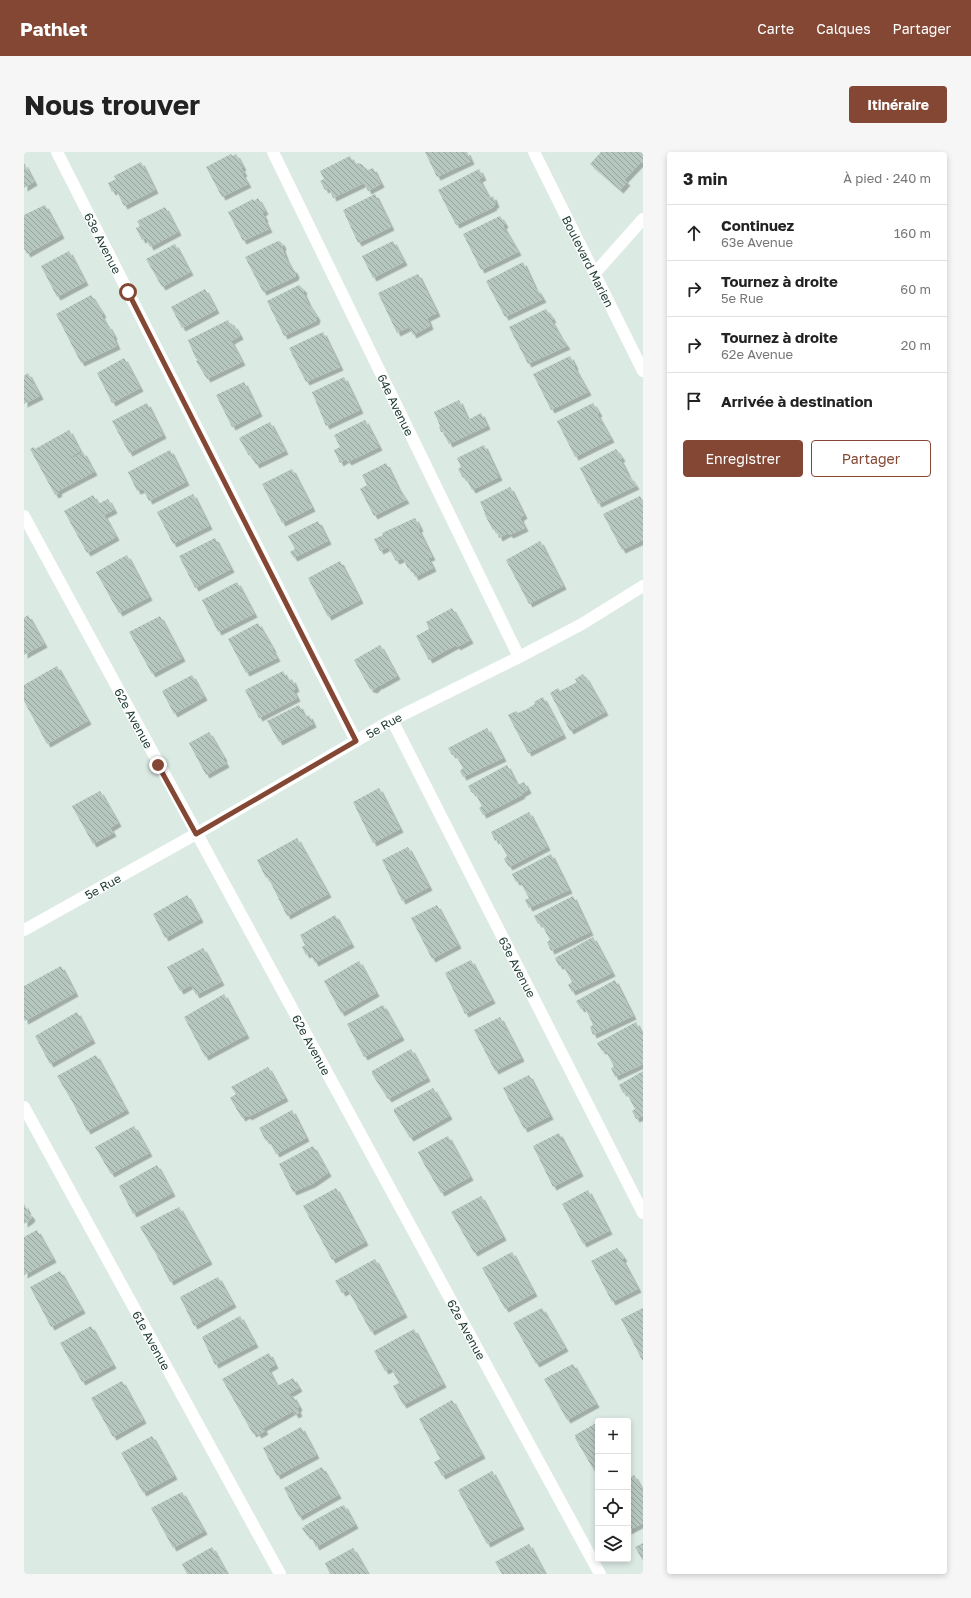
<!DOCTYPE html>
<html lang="fr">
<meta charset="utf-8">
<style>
:root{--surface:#fff;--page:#f6f6f6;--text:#222;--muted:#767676;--line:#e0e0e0;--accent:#844734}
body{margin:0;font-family:"Golos Text",sans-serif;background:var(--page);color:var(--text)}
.controls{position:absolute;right:12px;bottom:12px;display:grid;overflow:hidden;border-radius:4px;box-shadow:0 2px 6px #0003}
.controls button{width:36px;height:36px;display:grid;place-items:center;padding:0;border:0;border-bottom:1px solid var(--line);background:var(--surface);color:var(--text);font:20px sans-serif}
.stop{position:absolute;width:12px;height:12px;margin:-9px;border:3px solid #844734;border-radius:50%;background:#fff}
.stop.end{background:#844734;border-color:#fff;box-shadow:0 1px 4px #0008}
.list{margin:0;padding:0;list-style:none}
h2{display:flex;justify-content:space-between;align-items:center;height:52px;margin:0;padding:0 16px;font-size:17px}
h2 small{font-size:13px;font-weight:400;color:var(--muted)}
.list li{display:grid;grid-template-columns:26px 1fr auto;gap:12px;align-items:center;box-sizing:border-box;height:56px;padding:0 16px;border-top:1px solid var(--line)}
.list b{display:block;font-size:15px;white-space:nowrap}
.list p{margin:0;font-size:13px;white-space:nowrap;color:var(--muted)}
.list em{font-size:13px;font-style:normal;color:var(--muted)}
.actions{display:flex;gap:8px;padding:12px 16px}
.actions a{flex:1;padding:9px 0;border:1px solid var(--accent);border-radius:4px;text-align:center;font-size:14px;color:var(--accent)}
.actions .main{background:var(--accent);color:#fff}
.icon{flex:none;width:22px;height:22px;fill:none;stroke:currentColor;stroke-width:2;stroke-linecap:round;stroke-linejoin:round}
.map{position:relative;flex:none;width:619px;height:1422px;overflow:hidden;border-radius:4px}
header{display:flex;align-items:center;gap:24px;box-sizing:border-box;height:56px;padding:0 20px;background:var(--accent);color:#fff}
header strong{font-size:19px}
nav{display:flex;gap:22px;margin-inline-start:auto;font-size:14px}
.intro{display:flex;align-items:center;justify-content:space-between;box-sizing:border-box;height:96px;padding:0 24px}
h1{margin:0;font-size:28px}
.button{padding:10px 18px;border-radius:4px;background:var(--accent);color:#fff;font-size:14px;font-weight:700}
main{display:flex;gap:24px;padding:0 24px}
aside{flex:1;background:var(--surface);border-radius:4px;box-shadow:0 2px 6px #0003}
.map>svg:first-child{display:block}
.building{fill:url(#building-back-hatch);filter:url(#shadow)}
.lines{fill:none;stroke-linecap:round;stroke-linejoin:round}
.minor{stroke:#fff;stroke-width:12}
.route{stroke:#844734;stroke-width:5}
.labels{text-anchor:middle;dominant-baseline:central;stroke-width:3;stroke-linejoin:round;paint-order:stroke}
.street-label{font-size:12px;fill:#1d3a32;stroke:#edf6f1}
</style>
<header>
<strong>Pathlet</strong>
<nav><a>Carte</a><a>Calques</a><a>Partager</a></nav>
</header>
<div class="intro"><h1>Nous trouver</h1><a class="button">Itinéraire</a></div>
<main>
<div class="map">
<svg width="619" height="1422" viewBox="0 0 619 1422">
<defs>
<pattern id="building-back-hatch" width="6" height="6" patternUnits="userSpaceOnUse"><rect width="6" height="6" fill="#b5c7bf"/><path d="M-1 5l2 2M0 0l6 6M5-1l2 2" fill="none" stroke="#93a39c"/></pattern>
<filter id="shadow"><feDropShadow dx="3.5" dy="3.5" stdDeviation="0" flood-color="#0004"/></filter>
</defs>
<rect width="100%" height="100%" fill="#dceae4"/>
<g class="building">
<path d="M401,0H443L447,9L413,25Z"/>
<path d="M577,0H619V11L617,10L600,28L603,30L596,38L566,12Z"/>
<path d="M207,2L208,4L212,2L219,15L217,16L220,21L218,22L224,32L198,45L182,15Z"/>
<path d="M326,4L330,12L334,11L339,13L341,19L349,16L357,32L344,39L340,31L309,46L305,36L301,38L296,29L300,27L296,19Z"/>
<path d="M117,10L131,38L100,54L92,38L88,40L84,31L92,27L90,24Z"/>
<path d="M0,11L10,30L0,36Z"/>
<path d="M455,17L459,25L455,27L465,46L469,44L472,52L469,54L470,55L432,73L414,38Z"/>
<path d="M351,42L367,75L334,91L319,58Z"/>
<path d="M234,46L241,59L238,61L241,66L240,67L245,77L219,89L204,60L229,47L230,49Z"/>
<path d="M21,53L37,83L3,102L0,96V63Z"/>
<path d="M141,55L154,80L126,95L122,86L118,88L112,76L116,74L113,69Z"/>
<path d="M476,64L481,72L479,74L494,100L457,118L439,82Z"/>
<path d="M254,89L257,90L259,94L258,96L262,107L267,116L270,118L272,122L271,125L239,140L221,105Z"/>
<path d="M369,89L380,110L349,126L338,104Z"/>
<path d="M151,92L166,120L138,135L122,107Z"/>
<path d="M45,99L61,130L33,145L17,114Z"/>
<path d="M499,110L512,138L513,137L519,147L481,165L462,129Z"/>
<path d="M394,122L413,161L403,166L406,174L389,183L385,175L373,181L354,141Z"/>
<path d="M275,133L280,138L279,140L284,151L293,165L292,169L260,184L243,149Z"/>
<path d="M181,137L192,158L158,176L147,155Z"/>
<path d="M67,143L79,162L77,163L83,174L84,173L90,184L89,185L93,194L57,211L32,162Z"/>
<path d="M522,157L529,167L527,168L536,184L543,194L504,212L485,175Z"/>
<path d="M204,168L207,174L210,173L216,184L207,189L218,210L183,227L172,209L174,208L173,207H172L164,188Z"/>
<path d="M299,180L316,215L282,230L265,196Z"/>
<path d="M546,204L551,214L550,215L564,240L527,258L509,222Z"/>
<path d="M100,206L116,236L88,251L73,221Z"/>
<path d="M4,221L16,244L0,252V224Z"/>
<path d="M320,225L336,258L302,274L288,240Z"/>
<path d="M220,230L235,261L208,275L192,243Z"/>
<path d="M435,248L444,268L457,261L463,274L425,292L419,280H417L415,275L416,274L410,260Z"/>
<path d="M123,251L139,283L105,301L88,269Z"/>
<path d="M569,251L575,261L573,262L587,287L551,305L533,269Z"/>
<path d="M341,268L355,295L324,310L322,307L316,311L310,298L316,295L310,283Z"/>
<path d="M246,270L261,299L232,313L226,302L225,304L215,286Z"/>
<path d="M45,278L56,299L48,304L49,306L59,300L70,320L34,339L35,341L31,343L6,297L10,295L11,297Z"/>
<path d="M460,293L475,325L448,338L441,324L439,326L434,317L437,315L433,306Z"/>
<path d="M592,297L598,306L596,307L605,325H606L612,334L574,352L556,316Z"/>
<path d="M146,298L162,330L125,349L119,337L113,339L104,320Z"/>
<path d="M362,311L374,336L382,348L350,364L336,337L343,333L338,323Z"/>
<path d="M268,317L288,356L258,371L238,332Z"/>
<path d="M486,335L500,363L496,366L501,376L486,383L484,381L475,386L472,378L481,374L469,378L460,361H461L456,350Z"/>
<path d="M169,342L185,374L149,392L133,360Z"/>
<path d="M69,343L74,352L84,347L90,358L80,363L92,385L63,401L40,359Z"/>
<path d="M616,344L619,350V388L598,398L579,362Z"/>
<path d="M391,366L396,376L394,377L408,405L404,406L409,416L391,425L386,415L384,417L379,406L372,409L364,395L356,399L350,387L359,383L358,381Z"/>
<path d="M294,369L304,389L270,406L266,400L271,397L264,384Z"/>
<path d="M191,386L207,417L171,436L155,404Z"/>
<path d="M516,389L539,434L505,452L482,408Z"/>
<path d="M103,403L125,445L95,461L72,420Z"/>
<path d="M316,409L336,448L304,465L284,426Z"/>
<path d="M213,430L230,462L194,480L178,448Z"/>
<path d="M428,456L446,488L433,495L432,493L405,508L392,484L405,477L402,470Z"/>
<path d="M4,463L20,492L0,503V466Z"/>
<path d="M136,464L158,506L128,522L105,480Z"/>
<path d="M234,471L249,497H248L253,506L222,521L204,487Z"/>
<path d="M356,493L373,524L355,534V533L350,538L346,537L330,508Z"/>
<path d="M33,514L64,569L23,592L0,549V533Z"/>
<path d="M259,519L264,529L268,527L272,536L269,538L273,546L235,566L221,538Z"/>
<path d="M559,522L560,525L561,524L581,560L546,579L526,541L534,536L536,539L553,530L551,527Z"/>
<path d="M168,523L180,545L150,562L138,539Z"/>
<path d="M519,545L539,583L504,601L484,563L492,559L494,561L503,557L511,552L510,550Z"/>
<path d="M275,553L280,563L282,565L285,563L289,572L255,590L243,569Z"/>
<path d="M463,576L479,606L439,625L436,619L439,616L431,602L428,603L424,596Z"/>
<path d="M185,580L200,606L199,607L202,612L182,623L165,591Z"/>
<path d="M483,613L493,633L500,630L504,638L497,642L498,643L459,663L455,656L458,654L454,647L451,640L448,641L444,634Z"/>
<path d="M355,636L376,677L349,691L329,650Z"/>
<path d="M76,639L94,671L86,676L89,681L69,692L48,654Z"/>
<path d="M505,660L523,695L485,715L480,707L483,704L474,687L471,689L467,680Z"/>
<path d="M273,686L304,742L263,764L244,725L242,726L233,708Z"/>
<path d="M384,695L405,735L378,749L358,708Z"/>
<path d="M527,702L545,738L505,756L501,748L505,746L500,737L496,729L492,730L488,722Z"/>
<path d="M163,743L176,767L141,786L129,762Z"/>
<path d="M549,744L566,780L527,799L523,790L526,788L517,771L514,772L510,764Z"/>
<path d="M413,753L434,793L408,807L387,766Z"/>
<path d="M311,763L327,792L291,811L286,801L282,803L278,795L281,793L276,783Z"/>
<path d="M569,785L588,821L548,840L544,833L548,830L539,813L535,814L531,806Z"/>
<path d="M179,796L197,830L172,843L167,833L156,839L143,815Z"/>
<path d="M447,808L468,848L441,862L421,821Z"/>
<path d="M335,809L352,841L317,861L300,829Z"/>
<path d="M37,814L51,841L1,869L0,867V834Z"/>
<path d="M591,828L609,864L569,883L566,875L569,873L565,864L560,855L557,857L552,849Z"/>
<path d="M200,842L222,883L181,905L160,865Z"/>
<path d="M359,853L377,885L340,905L323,872Z"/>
<path d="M53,860L68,888L26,912L11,884Z"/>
<path d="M476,865L497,906L471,919L450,878Z"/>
<path d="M612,870L619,884V912L591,925L587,916L590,915L586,907L581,898L578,899L573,891Z"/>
<path d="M387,897L403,926L364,947L348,922V919Z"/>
<path d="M72,903L102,958L63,979L49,951L33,924Z"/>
<path d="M244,915L261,946L224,965L223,963L218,966L206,946L212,942L207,935Z"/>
<path d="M619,919V964L612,967L608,959L611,957L602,940L599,941L595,933Z"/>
<path d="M505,923L526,964L500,977L479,936Z"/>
<path d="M409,936L425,964L386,986L370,960V957Z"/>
<path d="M268,958L282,986L252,1002L244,987L242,989L235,976Z"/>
<path d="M110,974L125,1001L87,1022L71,995Z"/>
<path d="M535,981L556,1021L529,1035L509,994Z"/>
<path d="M424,984L446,1025L417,1041L400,1012L394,1000Z"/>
<path d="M289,994L304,1021L288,1032L269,1040L255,1012Z"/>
<path d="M133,1013L148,1041L109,1062L95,1034Z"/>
<path d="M312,1036L341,1090L308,1108L279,1054Z"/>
<path d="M564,1038L585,1079L559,1092L538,1052Z"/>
<path d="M457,1044L479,1085L450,1101L427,1060Z"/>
<path d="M0,1052L4,1059L2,1060L5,1061L8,1065L6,1068L0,1072Z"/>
<path d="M155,1055L185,1109L146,1130L132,1102L116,1075Z"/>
<path d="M13,1078L29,1107L0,1123V1085Z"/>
<path d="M593,1096L600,1106L598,1107L614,1137L588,1150L567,1109Z"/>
<path d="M488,1100L510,1141L481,1157L458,1116Z"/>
<path d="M351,1107L380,1162L347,1180L324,1138L318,1141L311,1129Z"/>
<path d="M36,1119L58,1158L27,1175L6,1135Z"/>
<path d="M194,1125L209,1152L170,1174L156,1145Z"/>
<path d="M518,1156L541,1196L512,1212L489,1171Z"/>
<path d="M619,1156V1208H618L597,1167Z"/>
<path d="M216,1164L231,1192L191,1213L178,1185Z"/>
<path d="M67,1174L89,1213L58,1230L36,1191Z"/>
<path d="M390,1177L419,1232L379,1253L369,1234L375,1231L367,1216L361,1219L350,1199Z"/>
<path d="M245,1201L251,1213L244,1217L253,1234L269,1226L275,1236L265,1242L266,1245L269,1244L275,1255L273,1257L275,1261L271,1263L269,1259L239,1276L241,1279L234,1283L232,1280L229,1282L198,1227Z"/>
<path d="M549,1212L572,1252L543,1268L520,1227Z"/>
<path d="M98,1229L119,1268L89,1285L67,1246Z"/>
<path d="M428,1248L458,1303L418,1324L410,1310L416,1307L395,1267Z"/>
<path d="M574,1270V1325L551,1286L552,1285L551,1283Z"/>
<path d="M277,1275L292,1303L253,1324L239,1296Z"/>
<path d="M128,1284L150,1324L119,1341L97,1301Z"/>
<path d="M298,1315L314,1343L275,1365L260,1336Z"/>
<path d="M468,1319L497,1374L463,1392L434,1338Z"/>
<path d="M610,1323L619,1339V1371L604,1379V1327Z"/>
<path d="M158,1340L180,1379L149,1396L127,1356Z"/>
<path d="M320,1353L331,1373L292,1395L286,1383L283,1384L278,1376L281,1375L280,1374L311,1357Z"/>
<path d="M619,1391V1409L611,1395Z"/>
<path d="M505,1392L521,1422H478L471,1410Z"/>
<path d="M188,1395L203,1422H163L158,1412Z"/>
<path d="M329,1396L344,1422H306L301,1411Z"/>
</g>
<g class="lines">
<g class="minor">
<path id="s1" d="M33,0L332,589"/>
<path id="s2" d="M249,0L495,505"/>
<path id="s3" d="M510,0L619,219"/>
<path d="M571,121L619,67"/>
<path id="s4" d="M0,364L576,1422"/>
<path id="s5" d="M368,568L619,1061"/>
<path id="s6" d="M0,778L172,682L368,568L495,505L558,472L619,434"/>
<path id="s7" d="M0,955L256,1422"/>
</g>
</g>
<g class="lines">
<path class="route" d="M104,140L332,589L172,682L134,613"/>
</g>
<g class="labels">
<g class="street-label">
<text stroke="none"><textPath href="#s1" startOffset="102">63e Avenue</textPath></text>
<text stroke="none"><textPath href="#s3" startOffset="122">Boulevard Marien</textPath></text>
<text stroke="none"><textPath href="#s2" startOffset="281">64e Avenue</textPath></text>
<text stroke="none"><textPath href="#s4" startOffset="230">62e Avenue</textPath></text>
<text stroke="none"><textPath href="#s6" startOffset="414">5e Rue</textPath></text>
<text stroke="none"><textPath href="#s6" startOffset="90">5e Rue</textPath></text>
<text stroke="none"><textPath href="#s5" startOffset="277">63e Avenue</textPath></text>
<text stroke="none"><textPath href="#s4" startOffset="602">62e Avenue</textPath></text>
<text stroke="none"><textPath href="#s4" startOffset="926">62e Avenue</textPath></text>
<text stroke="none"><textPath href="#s7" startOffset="266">61e Avenue</textPath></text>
</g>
</g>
</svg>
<div class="controls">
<button>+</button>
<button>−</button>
<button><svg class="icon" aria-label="locate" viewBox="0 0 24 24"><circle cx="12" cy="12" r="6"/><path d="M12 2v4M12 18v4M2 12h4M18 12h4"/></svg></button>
<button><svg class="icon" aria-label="layers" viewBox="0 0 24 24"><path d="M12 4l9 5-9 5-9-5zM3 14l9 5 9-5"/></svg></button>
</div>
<div class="stop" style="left:104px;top:140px"></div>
<div class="stop end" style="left:134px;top:613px"></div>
</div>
<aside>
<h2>3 min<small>À pied · 240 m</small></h2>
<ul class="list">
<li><svg class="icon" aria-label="ahead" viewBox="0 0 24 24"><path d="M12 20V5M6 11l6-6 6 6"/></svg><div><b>Continuez</b><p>63e Avenue</p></div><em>160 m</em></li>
<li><svg class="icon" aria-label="right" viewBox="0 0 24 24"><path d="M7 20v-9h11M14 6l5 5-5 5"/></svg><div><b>Tournez à droite</b><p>5e Rue</p></div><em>60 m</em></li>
<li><svg class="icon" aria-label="right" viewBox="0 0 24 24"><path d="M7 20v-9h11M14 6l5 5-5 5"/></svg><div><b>Tournez à droite</b><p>62e Avenue</p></div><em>20 m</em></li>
<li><svg class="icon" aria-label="arrive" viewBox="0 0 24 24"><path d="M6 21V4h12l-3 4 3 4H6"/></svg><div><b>Arrivée à destination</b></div></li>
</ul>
<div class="actions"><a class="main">Enregistrer</a><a>Partager</a></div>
</aside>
</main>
